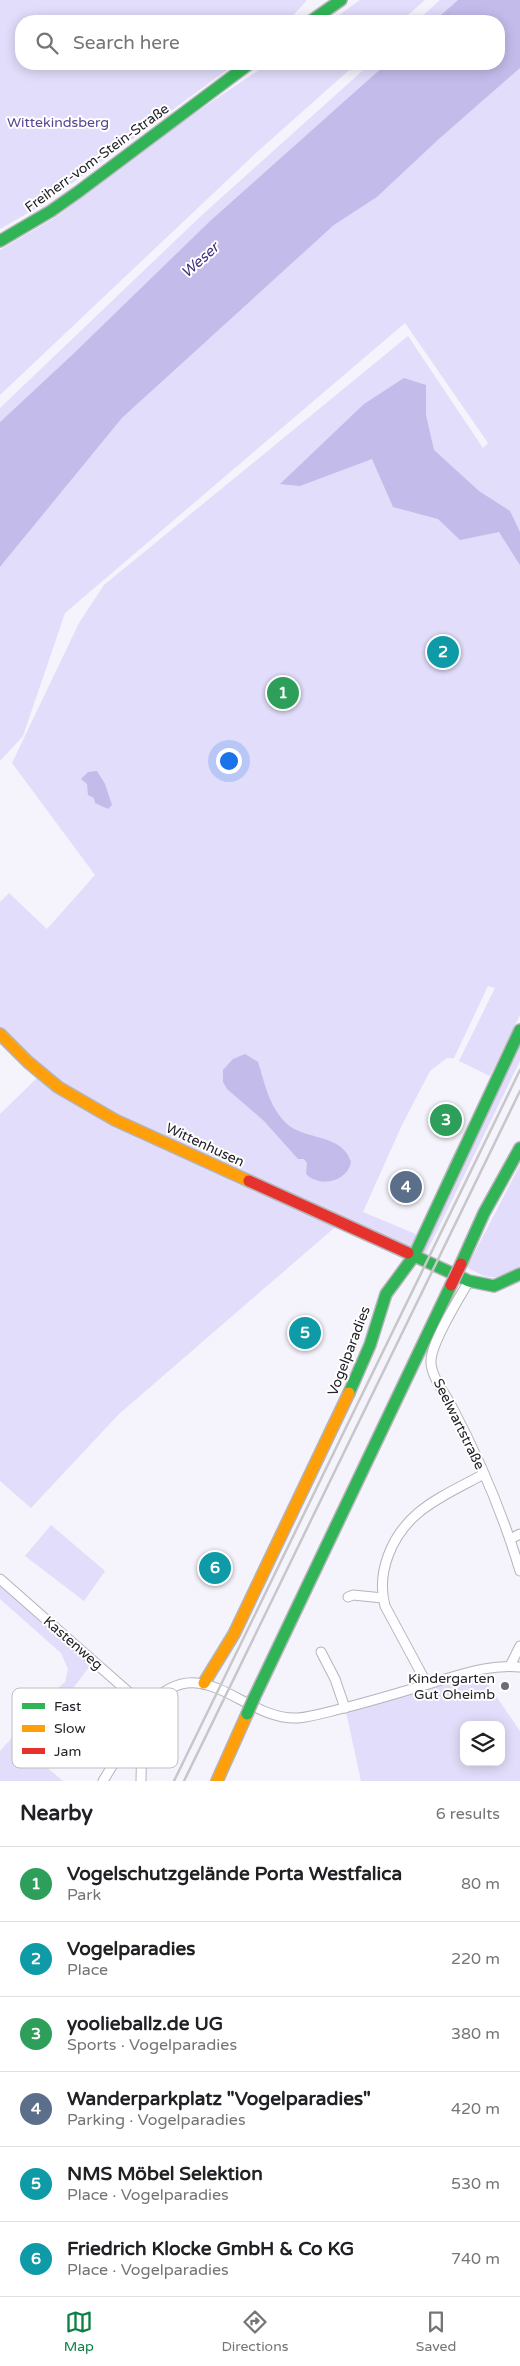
<!DOCTYPE html>
<meta charset="utf-8">
<style>
:root{--surface:#fff;--page:#f2f2f2;--text:#202124;--muted:#757577;--line:#e0e0e0;--accent:#0b8043}
body{margin:0;font-family:"Varela Round",sans-serif;background:var(--page);color:var(--text)}
.controls{position:absolute;right:15px;bottom:15px;display:grid;overflow:hidden;border-radius:10px;box-shadow:0 2px 12px #0003}
.controls button{width:45px;height:45px;display:grid;place-items:center;padding:0;border:0;border-bottom:1px solid var(--line);background:var(--surface);color:var(--text);font:25px sans-serif}
.you{position:absolute;left:228px;top:760px;width:18px;height:18px;margin:-12px;border:4px solid #fff;border-radius:50%;background:#1a73e8;box-shadow:0 0 0 8px #1a73e833}
.badge{display:grid;place-items:center;width:32px;height:32px;border-radius:50%;background:var(--accent);color:#fff;font-size:16px;font-weight:700}
.pin{position:absolute;translate:-50% -50%;border:2px solid #fff;box-shadow:0 1px 5px #0006}
.list{margin:0;padding:0;list-style:none}
h2{display:flex;justify-content:space-between;align-items:center;height:65px;margin:0;padding:0 20px;font-size:21px}
h2 small{font-size:16px;font-weight:400;color:var(--muted)}
.list li{display:grid;grid-template-columns:32px 1fr auto;gap:15px;align-items:center;box-sizing:border-box;height:75px;padding:0 20px;border-top:1px solid var(--line)}
.list b{display:block;font-size:19px;white-space:nowrap}
.list p{margin:0;font-size:16px;white-space:nowrap;color:var(--muted)}
.list em{font-size:16px;font-style:normal;color:var(--muted)}
.icon{flex:none;width:28px;height:28px;fill:none;stroke:currentColor;stroke-width:2;stroke-linecap:round;stroke-linejoin:round}
.map{position:relative;flex:none;width:520px;height:1781px;overflow:hidden}
.search{position:absolute;background:var(--surface);box-shadow:0 2px 12px #0003;left:15px;right:15px;top:15px;height:55px;display:flex;align-items:center;gap:12px;box-sizing:border-box;padding:0 18px;border-radius:20px;color:var(--muted);font-size:19px}
.sheet{height:515px;background:var(--surface)}
nav{display:flex;justify-content:space-around;align-items:center;box-sizing:border-box;height:70px;border-top:1px solid var(--line);background:var(--surface);font-size:14px;color:var(--muted)}
nav a{display:grid;justify-items:center;gap:2px}
nav .on{color:var(--accent)}
.map>svg:first-child{display:block}
.green{fill:#e1ddfa;fill-rule:evenodd}
.water{fill:#c3bbea}
.lines{fill:none;stroke-linecap:round;stroke-linejoin:round}
.street-casing{stroke:#b4b4ba;stroke-width:11}
.fast-casing{stroke:#b4b4ba;stroke-width:14}
.slow-casing{stroke:#b4b4ba;stroke-width:14}
.jam-casing{stroke:#b4b4ba;stroke-width:14}
.street{stroke:#fefdff;stroke-width:9}
.fast{stroke:#30b455;stroke-width:11}
.slow{stroke:#ff9f0a;stroke-width:11}
.jam{stroke:#e5322d;stroke-width:11}
.rail{stroke:#c7c6c9;stroke-width:2.5}
.fast-bridge-casing{stroke:#b4b4ba;stroke-width:14;stroke-linecap:butt}
.jam-bridge-casing{stroke:#b4b4ba;stroke-width:14;stroke-linecap:butt}
.fast-bridge{stroke:#30b455;stroke-width:11}
.jam-bridge{stroke:#e5322d;stroke-width:11}
.poi-dot{fill:#6d6c74;stroke:#fff;stroke-width:2}
.labels{text-anchor:middle;dominant-baseline:central;stroke-width:4;stroke-linejoin:round;paint-order:stroke}
.park-label{font-size:14px;fill:#584693;stroke:#fff}
.street-label{font-size:14px;fill:#24232a;stroke:#fff}
.poi-label{font-size:14px;fill:#24232a;stroke:#fff;text-anchor:end}
.water-label{font-size:15px;font-style:italic;fill:#45317c;stroke:#fff}
.key{fill:#fff;stroke:#bdbdbf;stroke-width:1}
.key-label{font-size:14px;fill:#24232a}
</style>
<div class="map">
<svg width="520" height="1781" viewBox="0 0 520 1781">
<rect width="100%" height="100%" fill="#f5f4fc"/>
<g class="green">
<path d="M0,0H307L288,21H21V64H235L45,203L0,229Z"/>
<path d="M360,0H425L401,21H331Z"/>
<path d="M440,0H458L434,21H417Z"/>
<path d="M268,64H356L257,152L0,395V250L56,217L189,117Z"/>
<path d="M370,64H386L210,221L72,355L0,422V408L203,214Z"/>
<path d="M520,68V1015L490,1076L459,1061L495,988L488,986L454,1058H447L430,1071L402,1125L363,1212L418,1235L451,1159L520,1033V1061L426,1253L341,1222L119,1414L31,1508L0,1481V1114L40,1075L0,1038V902L9,893L47,929L95,875L12,763L79,623L104,585L408,336L483,448L488,443L405,323L65,613L23,736L0,761V567L122,418L334,225L377,197L439,139Z"/>
<path d="M520,1165V1268C493,1279 492,1282 467,1267Z"/>
<path d="M51,1525L105,1571L84,1601L25,1556Z"/>
<path d="M0,1581L93,1662L26,1750L63,1781H0V1751L22,1727V1719L65,1682L68,1669L61,1653L0,1599Z"/>
<path d="M483,1677L520,1731V1781H361L345,1707ZM464,1725H501V1762H464Z"/>
</g>
<g class="water">
<path d="M458,0H520V68L439,139L377,197L334,225L122,418L0,567V422L72,355L210,221L386,64H499V21H434Z"/>
<path d="M404,378L426,385V415L434,450L479,491L510,511L520,532V565L499,532L460,540L438,519L393,507L372,459L300,486L280,484L364,404Z"/>
<path d="M97,771L105,784L112,805L108,809L95,803L94,798L88,795L87,784L81,779L88,772Z"/>
<path d="M245,1054L258,1062C265,1084 269,1107 287,1124C306,1141 342,1133 351,1162C347,1182 320,1188 306,1174L307,1163L304,1159H298L264,1121L227,1089L223,1082V1070L233,1059Z"/>
</g>
<g class="lines">
<g class="street-casing">
<g id="street">
<path d="M469,1281C459,1298 432,1341 431,1360C430,1375 444,1392 451,1405C479,1458 503,1514 520,1571"/>
<path d="M510,1539L520,1534"/>
<path d="M0,1579L133,1696L149,1705"/>
<path d="M348,1597L353,1595L383,1598"/>
<path d="M321,1652L335,1679L345,1708"/>
<path d="M510,1666L520,1646"/>
<path d="M427,1684L385,1606C376,1572 392,1535 418,1513C437,1497 462,1486 484,1474"/>
<path d="M138,1722L142,1737L141,1781"/>
<path d="M103,1781L149,1705C203,1647 243,1721 298,1718C310,1717 324,1713 336,1710C369,1702 402,1692 435,1682C463,1674 490,1664 520,1667"/>
</g>
</g>
<g class="fast-casing">
<g id="fast">
<path d="M311,21L341,0"/>
<path d="M0,241L51,211L78,192L249,64"/>
<path d="M408,1253L469,1281L494,1286L520,1274"/>
<path d="M461,1264L484,1213L520,1148"/>
<path d="M349,1393L370,1345L386,1294L414,1256L520,1030"/>
<path d="M254,1698L451,1285"/>
</g>
</g>
<g class="slow-casing">
<g id="slow">
<path d="M0,1034L28,1062L58,1087L115,1120L249,1181"/>
<path d="M204,1683L234,1634L349,1393"/>
<path d="M217,1781L247,1714"/>
</g>
</g>
<g class="jam-casing">
<path id="jam" d="M249,1181L408,1253"/>
</g>
<use href="#street" class="street"/>
<use href="#fast" class="fast"/>
<use href="#slow" class="slow"/>
<use href="#jam" class="jam"/>
<g class="rail">
<path d="M174,1781L520,1070"/>
<path d="M184,1781L520,1091"/>
</g>
<g class="fast-bridge-casing">
<path id="fast-bridge" d="M247,1714L254,1698"/>
</g>
<g class="jam-bridge-casing">
<path id="jam-bridge" d="M451,1285L461,1264"/>
</g>
<use href="#fast-bridge" class="fast-bridge"/>
<use href="#jam-bridge" class="jam-bridge"/>
</g>
<circle class="poi-dot" cx="505" cy="1686" r="5"/>
<g class="labels">
<g class="park-label">
<text x="58" y="122">Wittekindsberg</text>
</g>
<g class="street-label">
<text transform="translate(97 158) rotate(-36)">Freiherr-vom-Stein-Straße</text>
<text transform="translate(205 1145) rotate(25)">Wittenhusen</text>
<text transform="translate(349 1351) rotate(-69)">Vogelparadies</text>
<text transform="translate(459 1424) rotate(64)">Seelwartstraße</text>
<text transform="translate(73 1643) rotate(41)">Kastenweg</text>
</g>
<g class="poi-label">
<text x="495" y="1678">Kindergarten<tspan x="495" dy="16">Gut Oheimb</tspan></text>
</g>
<g class="water-label">
<text transform="translate(200 260) rotate(-42)">Weser</text>
</g>
</g>
<rect x="12" y="1688" width="166" height="80" rx="8" class="key"/>
<rect x="22" y="1703" width="23" height="6" fill="#30b455"/>
<rect x="22" y="1725" width="23" height="7" fill="#ff9f0a"/>
<rect x="22" y="1748" width="23" height="6" fill="#e5322d"/>
<g class="key-label">
<text x="54" y="1711">Fast</text>
<text x="54" y="1733">Slow</text>
<text x="54" y="1756">Jam</text>
</g>
</svg>
<div class="controls">
<button><svg class="icon" aria-label="layers" viewBox="0 0 24 24"><path d="M12 4l9 5-9 5-9-5zM3 14l9 5 9-5"/></svg></button>
</div>
<div class="you"></div>
<div class="pin badge" style="left:283px;top:693px;background:#2e9e5b">1</div>
<div class="pin badge" style="left:443px;top:652px;background:#0f9aa8">2</div>
<div class="pin badge" style="left:446px;top:1120px;background:#2e9e5b">3</div>
<div class="pin badge" style="left:406px;top:1187px;background:#5c6f8a">4</div>
<div class="pin badge" style="left:305px;top:1333px;background:#0f9aa8">5</div>
<div class="pin badge" style="left:215px;top:1568px;background:#0f9aa8">6</div>
<div class="search"><svg class="icon" aria-label="search" viewBox="0 0 24 24"><circle cx="10" cy="10" r="6"/><path d="M15 15l6 6"/></svg>Search here</div>
</div>
<section class="sheet">
<h2>Nearby<small>6 results</small></h2>
<ul class="list">
<li><span class="badge" style="background:#2e9e5b">1</span><div><b>Vogelschutzgelände Porta Westfalica</b><p>Park</p></div><em>80 m</em></li>
<li><span class="badge" style="background:#0f9aa8">2</span><div><b>Vogelparadies</b><p>Place</p></div><em>220 m</em></li>
<li><span class="badge" style="background:#2e9e5b">3</span><div><b>yoolieballz.de UG</b><p>Sports · Vogelparadies</p></div><em>380 m</em></li>
<li><span class="badge" style="background:#5c6f8a">4</span><div><b>Wanderparkplatz &quot;Vogelparadies&quot;</b><p>Parking · Vogelparadies</p></div><em>420 m</em></li>
<li><span class="badge" style="background:#0f9aa8">5</span><div><b>NMS Möbel Selektion</b><p>Place · Vogelparadies</p></div><em>530 m</em></li>
<li><span class="badge" style="background:#0f9aa8">6</span><div><b>Friedrich Klocke GmbH &amp; Co KG</b><p>Place · Vogelparadies</p></div><em>740 m</em></li>
</ul>
</section>
<nav>
<a class="on"><svg class="icon" aria-label="map" viewBox="0 0 24 24"><path d="M3 6l6-2 6 2 6-2v14l-6 2-6-2-6 2zM9 4v14M15 6v14"/></svg>Map</a>
<a><svg class="icon" aria-label="directions" viewBox="0 0 24 24"><path d="M12 3l9 9-9 9-9-9zM9 14v-3h6M13 9l2 2-2 2"/></svg>Directions</a>
<a><svg class="icon" aria-label="saved" viewBox="0 0 24 24"><path d="M7 4h10v16l-5-4-5 4z"/></svg>Saved</a>
</nav>
